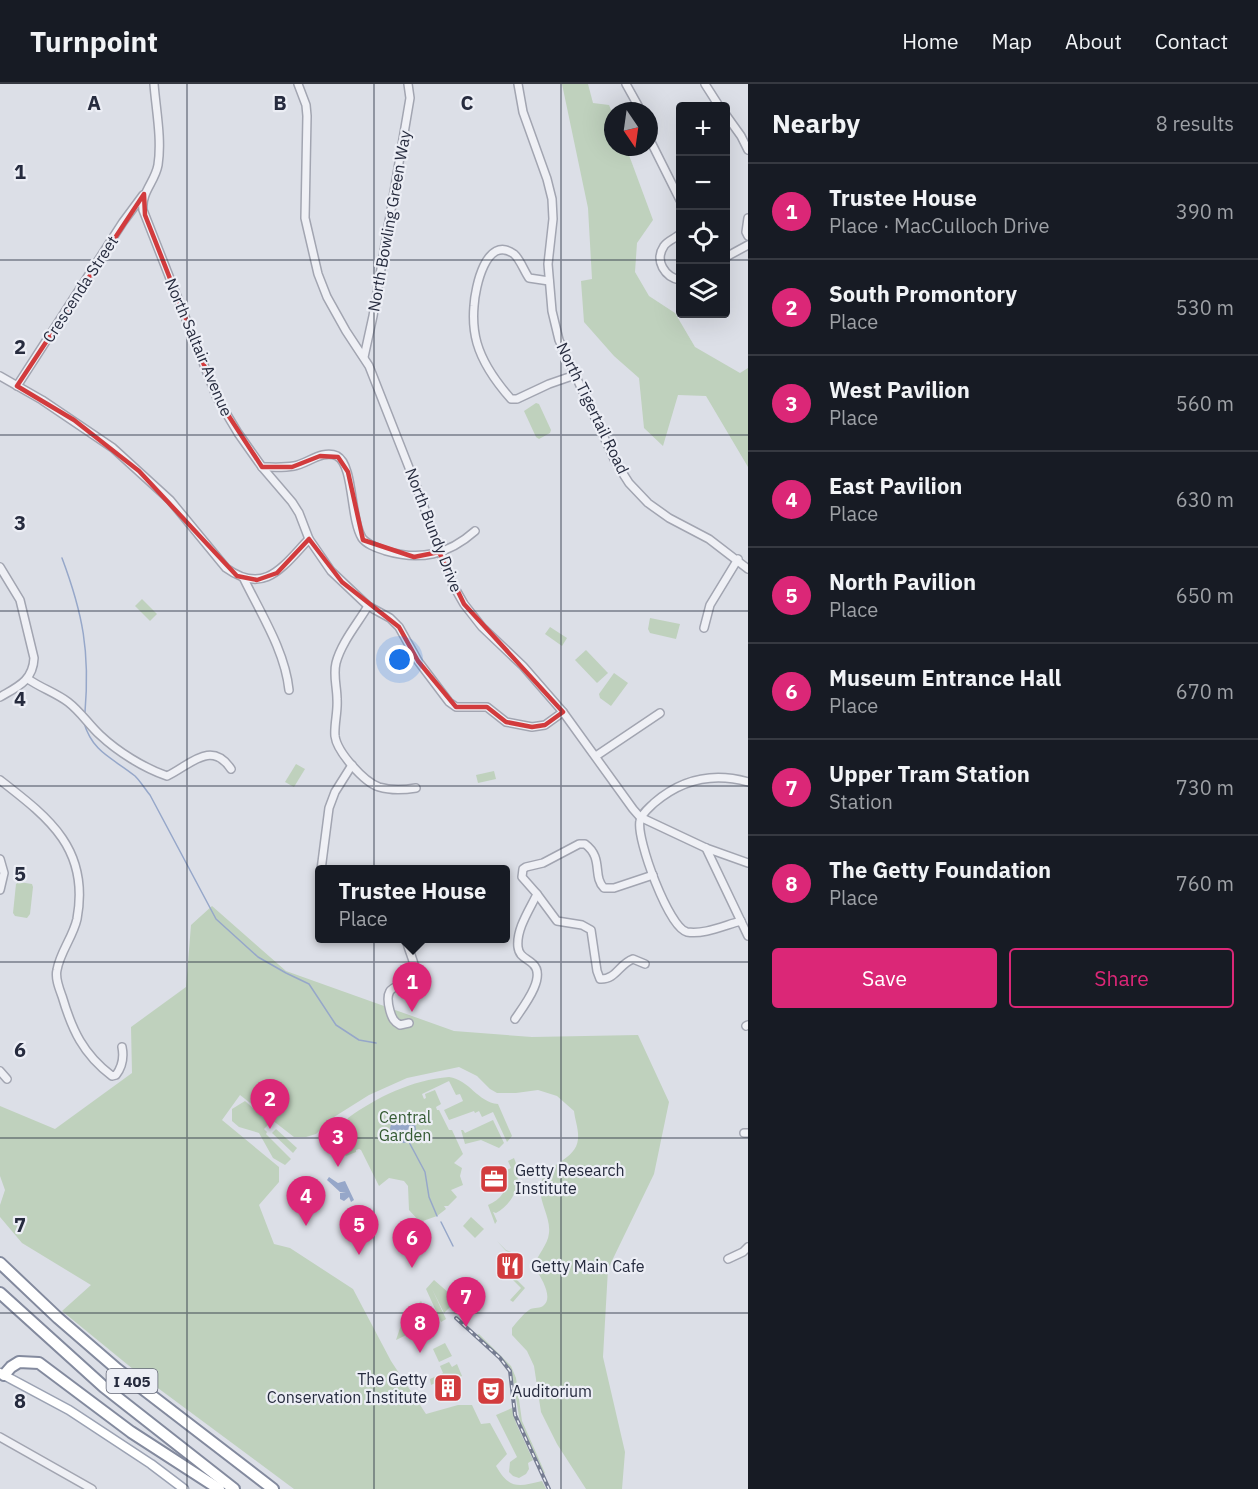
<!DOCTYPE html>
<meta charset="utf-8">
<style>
:root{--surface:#171b24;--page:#20242c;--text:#f1f3f6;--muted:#9ea1a6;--line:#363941;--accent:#db2777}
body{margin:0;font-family:"IBM Plex Sans",sans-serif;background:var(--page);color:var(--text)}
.controls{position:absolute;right:18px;top:18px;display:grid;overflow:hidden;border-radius:6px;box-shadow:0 6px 24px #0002}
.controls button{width:54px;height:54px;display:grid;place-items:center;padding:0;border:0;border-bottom:2px solid var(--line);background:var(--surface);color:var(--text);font:30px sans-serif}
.compass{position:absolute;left:604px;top:18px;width:54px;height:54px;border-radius:50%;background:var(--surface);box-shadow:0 6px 24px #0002;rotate:167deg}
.you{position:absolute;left:400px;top:576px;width:21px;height:21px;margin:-15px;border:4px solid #fff;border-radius:50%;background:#1a73e8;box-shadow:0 0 0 9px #1a73e833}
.badge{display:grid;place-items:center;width:39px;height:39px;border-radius:50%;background:var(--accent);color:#fff;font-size:20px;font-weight:700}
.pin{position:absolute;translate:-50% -50px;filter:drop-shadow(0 2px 3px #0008)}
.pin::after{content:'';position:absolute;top:32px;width:21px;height:18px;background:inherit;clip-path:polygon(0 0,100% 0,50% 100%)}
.popup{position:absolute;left:315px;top:781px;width:195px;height:78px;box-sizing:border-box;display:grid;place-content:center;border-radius:6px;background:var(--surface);filter:drop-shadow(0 2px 4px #0005);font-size:20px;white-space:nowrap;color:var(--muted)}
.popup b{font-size:22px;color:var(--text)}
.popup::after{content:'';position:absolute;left:50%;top:100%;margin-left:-12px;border:12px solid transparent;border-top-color:var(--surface)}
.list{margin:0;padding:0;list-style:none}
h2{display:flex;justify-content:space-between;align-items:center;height:78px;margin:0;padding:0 24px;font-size:26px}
h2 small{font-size:20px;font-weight:400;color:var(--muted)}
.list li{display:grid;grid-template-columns:39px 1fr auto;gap:18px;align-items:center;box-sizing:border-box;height:96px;padding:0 24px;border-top:2px solid var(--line)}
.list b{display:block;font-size:22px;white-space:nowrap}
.list p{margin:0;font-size:20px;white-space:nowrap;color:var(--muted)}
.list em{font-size:20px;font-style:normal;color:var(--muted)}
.actions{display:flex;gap:12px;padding:18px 24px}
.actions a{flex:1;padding:14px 0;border:2px solid var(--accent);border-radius:6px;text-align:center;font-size:21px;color:var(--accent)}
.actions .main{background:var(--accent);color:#fff}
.icon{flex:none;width:33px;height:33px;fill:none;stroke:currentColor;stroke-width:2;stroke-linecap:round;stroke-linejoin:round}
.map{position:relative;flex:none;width:748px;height:1405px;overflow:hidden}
header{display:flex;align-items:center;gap:36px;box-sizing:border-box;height:84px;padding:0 30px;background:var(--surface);border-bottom:2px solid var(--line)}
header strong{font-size:28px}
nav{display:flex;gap:33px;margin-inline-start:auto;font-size:21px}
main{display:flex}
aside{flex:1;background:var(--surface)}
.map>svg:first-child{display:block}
.green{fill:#bfd1bd}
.water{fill:#96a7c9}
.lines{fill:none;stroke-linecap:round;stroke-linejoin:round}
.stream{stroke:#96a7c9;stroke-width:1.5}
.minor-casing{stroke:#a2a5b1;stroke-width:10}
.major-casing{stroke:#9ba2b3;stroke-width:11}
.highway-casing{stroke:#838a9e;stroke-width:14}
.minor{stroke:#eff0f5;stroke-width:7}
.major{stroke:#fff;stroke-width:8}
.highway{stroke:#fff;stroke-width:10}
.rail-casing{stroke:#757c91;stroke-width:4}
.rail{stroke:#eceef5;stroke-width:1.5;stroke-dasharray:4.5;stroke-linecap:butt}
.marked{fill:none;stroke:#d23b3d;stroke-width:4.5;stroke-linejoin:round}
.grid{fill:none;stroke:#262b3e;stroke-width:1.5;stroke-opacity:0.55}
.labels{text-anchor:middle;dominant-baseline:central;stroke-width:4.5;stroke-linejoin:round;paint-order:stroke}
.shield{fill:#eceef5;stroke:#616675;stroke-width:1.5}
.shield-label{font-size:15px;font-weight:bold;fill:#262b3e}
.street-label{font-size:16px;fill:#262b3e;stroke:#eceef5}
.park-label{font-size:16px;fill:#345a32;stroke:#eceef5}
.poi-label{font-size:16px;fill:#262b3e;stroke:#eceef5;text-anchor:start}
.grid-label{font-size:20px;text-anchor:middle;font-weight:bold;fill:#262b3e;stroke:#eceef5;stroke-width:4.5;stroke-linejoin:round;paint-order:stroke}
</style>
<header>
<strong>Turnpoint</strong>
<nav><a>Home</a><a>Map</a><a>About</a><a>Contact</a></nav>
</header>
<main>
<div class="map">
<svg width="748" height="1405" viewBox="0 0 748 1405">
<rect width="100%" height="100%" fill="#dcdfe7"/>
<g class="green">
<path d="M562,0H588L593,19L609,21L613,31V63H626L653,136L637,159L635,188L649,212L675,229L695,263L740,289L748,284V383L706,312L678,311L663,362L644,344L639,294L614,272L584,238L581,197L592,195L588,124Z"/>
<path d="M536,319L539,320L551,346L550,349L539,355L536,353L524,327Z"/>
<path d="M142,515L157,530L150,537L135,522Z"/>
<path d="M650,534L680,540L676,555L650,549L648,545Z"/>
<path d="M550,543L567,554L562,562L545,550Z"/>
<path d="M586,566L608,589L597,599L575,576Z"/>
<path d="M614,589L628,599L611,622L600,614L599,610Z"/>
<path d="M296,680L305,685L294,703L285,698Z"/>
<path d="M494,687L496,695L478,699L476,691Z"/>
<path d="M19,798L32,800L33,803L30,830L27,834L15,832L13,829L16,800Z"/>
<path d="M212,822L286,887L454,947L532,953L638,951L669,1018L654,1090L608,1185L603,1273L625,1368L622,1405H586L557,1360L541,1328L534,1282L527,1267L512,1251V1244C517,1238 522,1231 529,1226C533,1223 538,1225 543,1222C555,1213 539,1191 534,1182C537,1171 548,1161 549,1149C551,1132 537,1116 541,1099C546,1079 576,1077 578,1055C579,1046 575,1036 574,1027L557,1012L538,1006L516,1009H497L490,1005L477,992L459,983L407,994L369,1011L334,1033L316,1050L306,1053H294L240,1011L222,1036L279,1083V1098L259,1121L274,1160L290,1164L353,1205L391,1277L426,1330L458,1321H472L481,1340L490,1339L507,1370L496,1382C509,1405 518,1403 542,1397L546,1405H294L139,1290L62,1227L91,1201L22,1159L0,1133V1121L5,1106L0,1092V1022L55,1045L132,989L131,943L186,903L191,841Z"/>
<path d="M449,993C470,996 477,1018 498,1020L512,1052L507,1058L493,1028L482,1033L479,1027L475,1029L474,1027L449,1036L444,1026L463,1017L460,1010L456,1011L449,997L422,1010L424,1015L426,1014L425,1010L435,1006L441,1020L436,1023L437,1026H439L449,1046H452L463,1070L454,1079L462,1084L460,1092L463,1101L451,1106L457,1113L448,1122H444L446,1125L437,1132L420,1138L409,1126L408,1102L404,1097L389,1094L379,1102L361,1066L359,1065L356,1066V1068L346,1072L341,1067L342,1065L340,1063L336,1067L328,1060L325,1063L321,1059L346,1039L348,1034C377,1013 412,996 449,993Z"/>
<path d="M245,1017L270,1039L264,1045L267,1048L266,1050L291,1075L285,1081L273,1074L259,1049L239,1043L232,1037V1025Z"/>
<path d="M493,1036L504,1059L499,1064L481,1056L465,1060L461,1046H463L465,1049Z"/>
<path d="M276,1045L297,1064L293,1069L272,1049Z"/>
<path d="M514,1074C523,1095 516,1118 496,1129L493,1128L497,1137L495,1140L488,1121C503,1115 510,1102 507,1086L511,1084L508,1077Z"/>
<path d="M471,1133L484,1145L475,1154L463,1142Z"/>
<path d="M497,1157L506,1166L517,1170C525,1180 524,1186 516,1195L525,1204L513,1218L510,1216L521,1204L513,1196C522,1188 524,1184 518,1173L506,1167Z"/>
<path d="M434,1196L457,1216L444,1229L432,1205L446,1235L441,1238L426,1205Z"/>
<path d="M421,1217L430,1236L420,1241L421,1244L396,1256L403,1235Z"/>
<path d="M479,1250L511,1282L516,1294L522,1337L545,1389L544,1390L520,1338L511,1285L477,1251Z"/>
<path d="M445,1259L452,1272L439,1278L433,1265Z"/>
<path d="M449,1278L452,1283L457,1280L462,1292L457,1294L454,1290L431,1301L430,1295L443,1289L440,1282Z"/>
<path d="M512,1324L516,1339L533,1376L528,1379L529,1385L526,1390L519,1394L513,1392L509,1388L510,1378L517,1373L496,1331Z"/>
</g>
<g class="water">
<circle cx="403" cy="1046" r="13"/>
<path d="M329,1093L338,1099L345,1097L354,1116L351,1118L349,1113L344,1117L340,1115V1109L346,1108H340L327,1096Z"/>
</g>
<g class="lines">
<g class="stream">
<path d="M62,474C83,530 90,568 85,628"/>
<path d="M84,639C93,669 113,674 135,692C141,698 145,705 150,711L216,835L258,873L286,889L309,900L336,941L359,956L376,959"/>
<path d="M409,1058L425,1088L429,1113L437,1132"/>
<path d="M441,1138L453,1162"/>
</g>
<g class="minor-casing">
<g id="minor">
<path d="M154,0C156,26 162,55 158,81C155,98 141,108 143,126L217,314L238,349L262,383L292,418L299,429L309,455L331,487L368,522L390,534L399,543L418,577L449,618L456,623H487L506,638L532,643L545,641L563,628"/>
<path d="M298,0L306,21L307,32L305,134L318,190L327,213L346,247L369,282L417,404L452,499L464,520L482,543L523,582L563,628L633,725L640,733L706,764L748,779"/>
<path d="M518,0L523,28L547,95L552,115L553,135L548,180L552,227L559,256L615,377L629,399L648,419L669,434L709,455L748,485"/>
<path d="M626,0L641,27"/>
<path d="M705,0L719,22"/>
<path d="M726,31L741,52L748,66"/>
<path d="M649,54L680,116"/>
<path d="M748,134L746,148L748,152"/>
<path d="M680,150C676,154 667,157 664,162C654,177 665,193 680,196"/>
<path d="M726,173L748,161"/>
<path d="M549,197L529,194C524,187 520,175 514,170C486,150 475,204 474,222C473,233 474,248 477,259C483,280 496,298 511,315H517L549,300L575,291"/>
<path d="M364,273L373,232L410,14L408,0"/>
<path d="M0,292L42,316L113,364L170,416L226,484C265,512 283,482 309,455"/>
<path d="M17,302L123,138L143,111"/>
<path d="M262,383C272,383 283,384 294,382C307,380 323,365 337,372C354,381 350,435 362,454C367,461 378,464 386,467C420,477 448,471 475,447"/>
<path d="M0,483L20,516L34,574C33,597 17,603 0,613"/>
<path d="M244,495C261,530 285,567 289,606"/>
<path d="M368,522C358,539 341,559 336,579C333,591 337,603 337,615C338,628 334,640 335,652C337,668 364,698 379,703C392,707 404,706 416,704"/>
<path d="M704,544L710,521L738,475"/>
<path d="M28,595C41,604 56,609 68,618C81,628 89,641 100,651C118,668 144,684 167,692C189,682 211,655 231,685"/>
<path d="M596,672L660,629"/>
<path d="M0,696C49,734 90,765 77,835C73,853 60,868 57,886C55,894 59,904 62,912C72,946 83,970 112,992L116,991C122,983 124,973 122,963"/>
<path d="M706,764L748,852"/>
<path d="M0,775L4,789L0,806"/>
<path d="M321,786L329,724L335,708L352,681"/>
<path d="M537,810L557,837L582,841L591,846L597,887L600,895C616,896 619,880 633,875L645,880"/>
<path d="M741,837C725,841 704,851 687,848C669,844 636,755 640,737C641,730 649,724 654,719C682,695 713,688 748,698"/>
<path d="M406,854C407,865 418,883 414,890C405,908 381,894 390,927C392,934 394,938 400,941L409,939"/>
<path d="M515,935C523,923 547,893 533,880C527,874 519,873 518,863C516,845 530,825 537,810L522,793L523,785L526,783L543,779L579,760H585C604,774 592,792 604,804H614L653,791"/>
<path d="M746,942L748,941"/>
<path d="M0,987L7,995"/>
<path d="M744,1049H748"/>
<path d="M728,1175L743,1168L748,1163"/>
<path d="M0,1353L92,1405"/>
</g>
</g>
<g class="major-casing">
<path id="major" d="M0,1289L69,1326L151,1380L184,1405"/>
</g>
<g class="highway-casing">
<g id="highway">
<path d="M0,1179L58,1234L117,1285L273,1405"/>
<path d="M0,1209L104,1303L234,1405"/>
<path d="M4,1291L11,1283L19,1278L39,1279L131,1348L219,1405"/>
</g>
</g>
<use href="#minor" class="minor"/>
<use href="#major" class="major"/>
<use href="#highway" class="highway"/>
<g class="rail-casing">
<path id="rail" d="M456,1234L500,1274L510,1287L515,1331L549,1405"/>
</g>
<use href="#rail" class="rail"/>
</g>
<path class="marked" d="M144,110L145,131L217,314L262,383H292L320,372L338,373L348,388L363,456L414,473L439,468L464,520L563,628L545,641L532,643L506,638L487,623H456L418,577L399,543L342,498L309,455L277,489L257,496L237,492L139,387L74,336L17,302Z"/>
<path class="grid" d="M187,0V1405M374,0V1405M561,0V1405M0,176H680M726,176H748M0,351H748M0,527H748M0,702H748M0,878H748M0,1054H748M0,1229H748"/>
<defs>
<g id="office-square" transform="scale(1.5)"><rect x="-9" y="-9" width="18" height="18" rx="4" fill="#d23b3d" stroke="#eceef5"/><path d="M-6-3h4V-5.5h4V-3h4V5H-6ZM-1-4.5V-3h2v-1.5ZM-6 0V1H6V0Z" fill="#fff"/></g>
<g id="restaurant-square" transform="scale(1.5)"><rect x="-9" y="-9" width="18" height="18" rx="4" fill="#d23b3d" stroke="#eceef5"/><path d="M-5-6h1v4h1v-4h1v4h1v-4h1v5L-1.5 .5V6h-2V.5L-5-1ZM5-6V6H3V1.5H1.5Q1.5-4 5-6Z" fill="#fff"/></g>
<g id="building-square" transform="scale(1.5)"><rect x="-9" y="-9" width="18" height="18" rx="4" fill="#d23b3d" stroke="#eceef5"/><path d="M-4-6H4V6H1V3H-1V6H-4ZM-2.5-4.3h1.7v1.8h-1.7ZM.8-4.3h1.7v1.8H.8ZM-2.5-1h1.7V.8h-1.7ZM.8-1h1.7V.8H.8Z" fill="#fff"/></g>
<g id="theatre-square" transform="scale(1.5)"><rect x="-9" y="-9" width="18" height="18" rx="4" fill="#d23b3d" stroke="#eceef5"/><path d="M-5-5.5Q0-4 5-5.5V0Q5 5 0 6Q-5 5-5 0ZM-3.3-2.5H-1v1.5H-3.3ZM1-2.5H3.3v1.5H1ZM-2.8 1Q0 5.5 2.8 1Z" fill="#fff"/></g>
</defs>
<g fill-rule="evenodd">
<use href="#office-square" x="494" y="1095"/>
<use href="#restaurant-square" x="510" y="1182"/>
<use href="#building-square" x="448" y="1304"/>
<use href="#theatre-square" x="491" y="1307"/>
</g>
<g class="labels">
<rect class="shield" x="106.5" y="1285" width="51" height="24" rx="4.5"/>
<g class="shield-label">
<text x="132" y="1297">I 405</text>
</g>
<g class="street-label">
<text transform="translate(389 137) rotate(-80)">North Bowling Green Way</text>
<text transform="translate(80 205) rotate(-57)">Crescenda Street</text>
<text transform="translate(199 263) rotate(67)">North Saltair Avenue</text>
<text transform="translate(593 324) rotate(64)">North Tigertail Road</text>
<text transform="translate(434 446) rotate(69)">North Bundy Drive</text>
</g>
<g class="park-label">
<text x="405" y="1033">Central<tspan x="405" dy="18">Garden</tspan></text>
</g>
<g class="poi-label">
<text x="515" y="1086">Getty Research<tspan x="515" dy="18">Institute</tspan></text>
<text x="531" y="1182">Getty Main Cafe</text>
<text x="427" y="1295" text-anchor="end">The Getty<tspan x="427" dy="18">Conservation Institute</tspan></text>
<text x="512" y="1307">Auditorium</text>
</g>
</g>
<g class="grid-label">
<text x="94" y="26">A</text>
<text x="280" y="26">B</text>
<text x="467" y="26">C</text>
<text x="20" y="95">1</text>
<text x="20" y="270">2</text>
<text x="20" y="446">3</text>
<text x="20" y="622">4</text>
<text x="20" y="797">5</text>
<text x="20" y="973">6</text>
<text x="20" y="1148">7</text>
<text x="20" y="1324">8</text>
</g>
</svg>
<div class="controls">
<button>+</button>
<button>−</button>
<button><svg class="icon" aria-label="locate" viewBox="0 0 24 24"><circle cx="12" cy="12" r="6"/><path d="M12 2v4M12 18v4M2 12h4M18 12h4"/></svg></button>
<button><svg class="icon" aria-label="layers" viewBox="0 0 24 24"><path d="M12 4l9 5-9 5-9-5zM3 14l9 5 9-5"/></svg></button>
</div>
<svg class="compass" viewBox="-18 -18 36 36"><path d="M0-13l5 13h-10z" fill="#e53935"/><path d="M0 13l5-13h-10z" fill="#9ea1a6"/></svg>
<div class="you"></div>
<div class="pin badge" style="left:412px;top:928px">1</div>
<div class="popup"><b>Trustee House</b>Place</div>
<div class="pin badge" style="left:270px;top:1045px">2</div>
<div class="pin badge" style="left:338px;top:1083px">3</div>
<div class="pin badge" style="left:306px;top:1142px">4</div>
<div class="pin badge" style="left:359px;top:1171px">5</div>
<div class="pin badge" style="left:412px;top:1184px">6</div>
<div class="pin badge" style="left:466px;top:1243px">7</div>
<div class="pin badge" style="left:420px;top:1269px">8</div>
</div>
<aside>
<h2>Nearby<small>8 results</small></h2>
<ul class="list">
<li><span class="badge">1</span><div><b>Trustee House</b><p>Place · MacCulloch Drive</p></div><em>390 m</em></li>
<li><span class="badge">2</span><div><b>South Promontory</b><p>Place</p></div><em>530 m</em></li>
<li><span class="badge">3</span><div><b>West Pavilion</b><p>Place</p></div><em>560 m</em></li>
<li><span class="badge">4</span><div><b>East Pavilion</b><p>Place</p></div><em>630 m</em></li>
<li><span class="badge">5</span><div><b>North Pavilion</b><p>Place</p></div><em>650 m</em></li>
<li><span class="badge">6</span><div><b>Museum Entrance Hall</b><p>Place</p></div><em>670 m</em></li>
<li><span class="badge">7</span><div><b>Upper Tram Station</b><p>Station</p></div><em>730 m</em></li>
<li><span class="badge">8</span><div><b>The Getty Foundation</b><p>Place</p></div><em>760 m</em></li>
</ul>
<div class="actions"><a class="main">Save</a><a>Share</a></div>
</aside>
</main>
